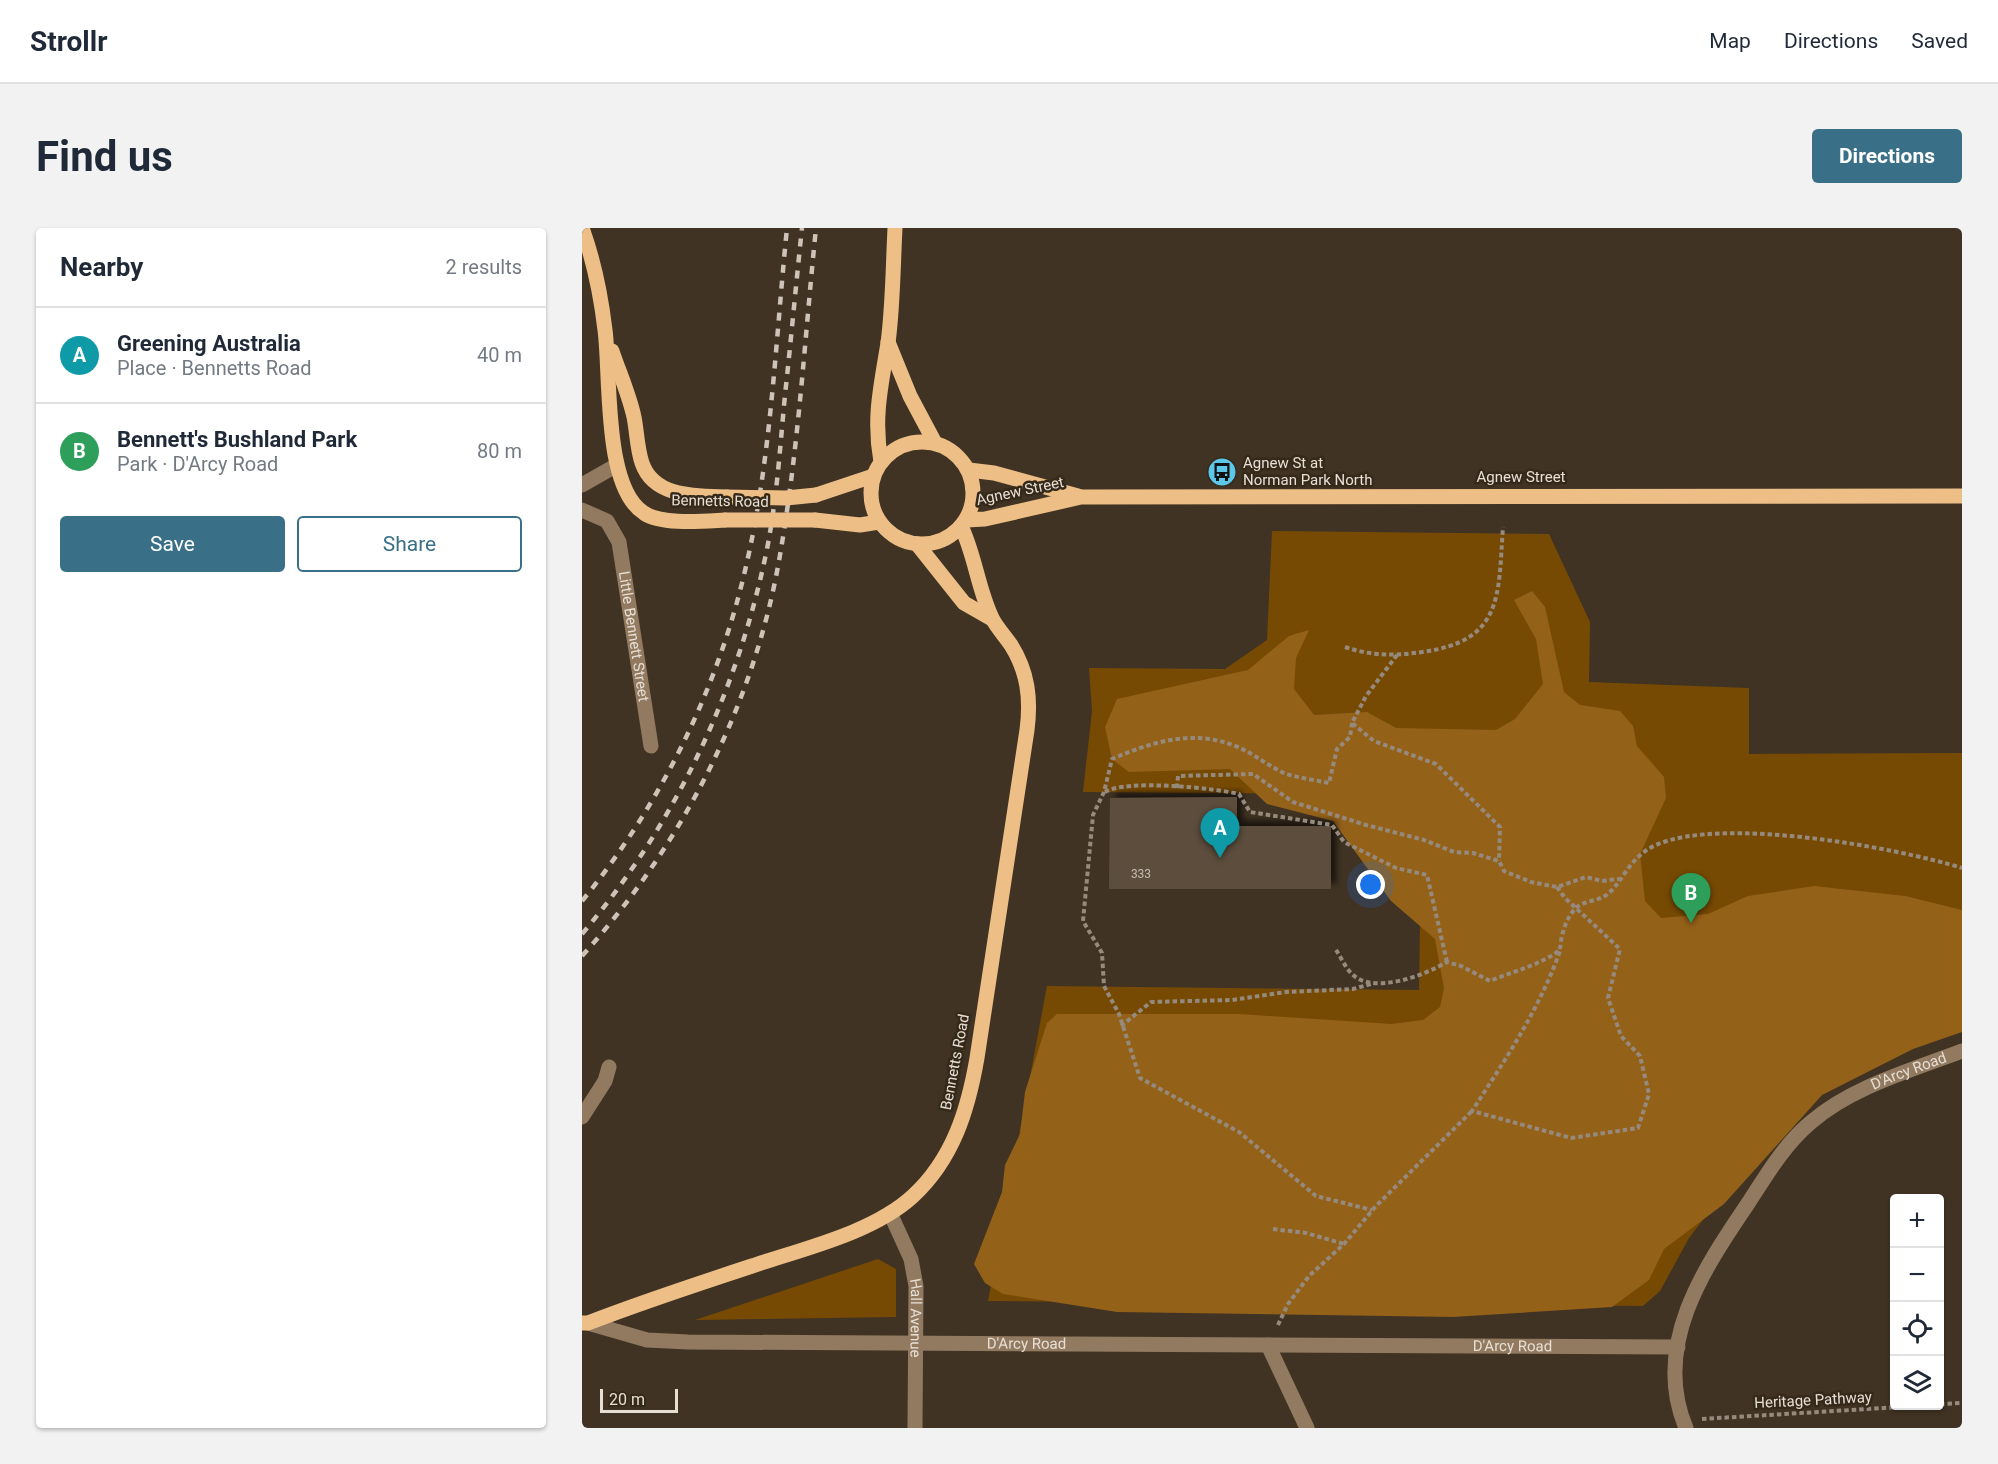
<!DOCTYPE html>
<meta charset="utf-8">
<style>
:root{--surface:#fff;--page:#f2f2f3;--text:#1f2937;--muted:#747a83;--line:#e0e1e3;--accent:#3a7087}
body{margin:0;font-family:Roboto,sans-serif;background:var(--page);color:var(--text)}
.controls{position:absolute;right:18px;bottom:18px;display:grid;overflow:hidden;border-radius:6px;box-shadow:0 2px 4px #0004}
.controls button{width:54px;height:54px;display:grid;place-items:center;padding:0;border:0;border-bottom:2px solid var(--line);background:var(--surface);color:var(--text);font:30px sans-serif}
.scale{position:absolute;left:18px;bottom:15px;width:78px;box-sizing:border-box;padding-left:6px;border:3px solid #e7ded4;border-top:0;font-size:16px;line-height:21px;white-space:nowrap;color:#e7ded4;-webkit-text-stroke:4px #352919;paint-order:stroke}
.you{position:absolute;left:789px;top:657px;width:21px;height:21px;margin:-15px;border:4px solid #fff;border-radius:50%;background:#1a73e8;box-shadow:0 0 0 9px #1a73e833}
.badge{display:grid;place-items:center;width:39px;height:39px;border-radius:50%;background:var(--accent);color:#fff;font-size:20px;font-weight:700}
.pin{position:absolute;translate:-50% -50px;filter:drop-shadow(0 2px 3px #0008)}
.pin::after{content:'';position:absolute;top:32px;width:21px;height:18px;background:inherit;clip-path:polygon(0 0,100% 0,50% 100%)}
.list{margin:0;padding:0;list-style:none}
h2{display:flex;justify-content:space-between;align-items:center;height:78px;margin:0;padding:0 24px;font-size:26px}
h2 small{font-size:20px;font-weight:400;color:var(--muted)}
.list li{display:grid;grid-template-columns:39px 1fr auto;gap:18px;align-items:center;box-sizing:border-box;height:96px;padding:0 24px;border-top:2px solid var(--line)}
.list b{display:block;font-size:22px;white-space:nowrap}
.list p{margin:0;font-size:20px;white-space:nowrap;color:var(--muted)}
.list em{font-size:20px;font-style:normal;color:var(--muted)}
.actions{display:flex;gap:12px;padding:18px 24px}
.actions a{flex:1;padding:14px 0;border:2px solid var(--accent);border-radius:6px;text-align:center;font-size:21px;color:var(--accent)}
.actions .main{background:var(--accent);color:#fff}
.icon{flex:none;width:33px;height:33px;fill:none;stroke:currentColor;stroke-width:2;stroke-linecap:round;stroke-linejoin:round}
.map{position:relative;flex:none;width:1380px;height:1200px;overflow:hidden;border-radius:6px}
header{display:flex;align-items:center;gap:36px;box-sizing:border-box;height:84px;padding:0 30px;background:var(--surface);border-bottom:2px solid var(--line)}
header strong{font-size:28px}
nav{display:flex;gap:33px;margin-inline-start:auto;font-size:21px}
.intro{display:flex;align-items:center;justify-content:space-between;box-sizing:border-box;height:144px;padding:0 36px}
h1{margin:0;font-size:42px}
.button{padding:15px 27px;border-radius:6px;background:var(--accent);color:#fff;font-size:21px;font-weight:700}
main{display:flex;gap:36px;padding:0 36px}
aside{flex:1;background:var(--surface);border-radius:6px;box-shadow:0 2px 4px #0004}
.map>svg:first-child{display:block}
.green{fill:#774a03}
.forest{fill:#946119}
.building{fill:#5c4e3d;filter:url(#shadow)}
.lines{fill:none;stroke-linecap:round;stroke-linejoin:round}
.path{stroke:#958a7d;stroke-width:4;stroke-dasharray:4.5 3;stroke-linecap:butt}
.minor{stroke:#917a60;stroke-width:15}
.major{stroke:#edbe86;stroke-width:15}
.rail{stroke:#cdc3b8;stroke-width:4.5;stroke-dasharray:8 8;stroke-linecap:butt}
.major-bridge{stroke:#edbe86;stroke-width:15}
.labels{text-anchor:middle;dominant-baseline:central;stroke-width:5;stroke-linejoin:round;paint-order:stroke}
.number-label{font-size:12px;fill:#c4baae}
.poi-label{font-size:15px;fill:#e7ded4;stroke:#352919;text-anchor:start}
.street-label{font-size:15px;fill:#e7ded4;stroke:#352919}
</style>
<header>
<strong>Strollr</strong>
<nav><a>Map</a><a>Directions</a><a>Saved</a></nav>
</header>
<div class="intro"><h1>Find us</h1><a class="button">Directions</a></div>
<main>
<aside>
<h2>Nearby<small>2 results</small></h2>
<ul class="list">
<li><span class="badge" style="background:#0f9aa8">A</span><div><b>Greening Australia</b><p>Place · Bennetts Road</p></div><em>40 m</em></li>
<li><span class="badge" style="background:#2e9e5b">B</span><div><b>Bennett's Bushland Park</b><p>Park · D'Arcy Road</p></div><em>80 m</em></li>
</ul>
<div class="actions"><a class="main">Save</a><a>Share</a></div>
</aside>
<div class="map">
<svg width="1380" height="1200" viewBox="0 0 1380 1200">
<defs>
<filter id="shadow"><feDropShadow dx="5.5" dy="-5.5" stdDeviation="3" flood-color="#0009"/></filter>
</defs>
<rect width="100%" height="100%" fill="#403323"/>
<g class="green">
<path d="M690,303L967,306L1008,394L1007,454L1167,460V526L1380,525V790L1359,797L1198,891L1107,1010L1078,1063L1061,1078L406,1073L465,758L837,762L839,632L756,566L501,564L510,483L507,440L643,441L685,412Z"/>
<path d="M296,1031L314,1041V1089L113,1092Z"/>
</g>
<path class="forest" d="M950,363L963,379L982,464L998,477L1038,483L1051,498L1055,518L1082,549L1084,570L1058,626L1063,673L1079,690L1126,686L1166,668L1232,658L1323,668L1380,682V804L1331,821L1240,867L1142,976L1082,1021L1067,1052L1030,1079L871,1089L535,1084L421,1066L403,1055L392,1036L420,964L423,937L438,906L443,864L465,795L475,786H657L809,796L841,792L858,779L862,760L853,711L809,673L751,593L685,576L648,541L547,544L530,531L523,499L535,471L666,442L707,408L727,402L714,430L712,461L732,487L785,484L814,500L914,502L933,491L961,456L954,411L932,372Z"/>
<path class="building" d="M655,569V598H749V661H527L528,570Z"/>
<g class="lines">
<g class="path">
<path d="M763,419C789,428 813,428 840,424C922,413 916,367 921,299"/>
<path d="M815,427L784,468L770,495L792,513L854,536L918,599L917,633"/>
<path d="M770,495L768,509L755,521L747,555C733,552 716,550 702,545C687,538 673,527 658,520C614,500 572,513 530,531L522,564L511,587L501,693L520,725L522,758L537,786L558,850L657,904L734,968L790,982"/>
<path d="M595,560L596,548L671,546L711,574L784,597L842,612L872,624L891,625L917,633L922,643L949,654L975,659L1004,649L1020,653L1037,651"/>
<path d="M523,564C543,551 633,560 657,566L668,584L750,597L762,614L814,640L845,647L865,734"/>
<path d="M975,659L983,670L1038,721L1026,770L1039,808L1058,828L1067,866L1056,900L989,910L890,883C923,832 957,782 978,723"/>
<path d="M754,722C759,729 763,739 769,745C790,768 843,747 865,734L879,738L908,753C932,743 958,737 978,722C979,708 983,691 994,680C1001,673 1015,673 1023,668C1040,657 1046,629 1074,617C1139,588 1312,619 1380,640"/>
<path d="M539,798L569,774L650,772L704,764L771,761L789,756"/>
<path d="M691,1001L724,1005L762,1016"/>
<path d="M696,1097L706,1076L727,1048L762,1016L794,978L890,883"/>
<path d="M1358,1176L1380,1175"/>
<path d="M1120,1191L1335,1178"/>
</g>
<g class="minor">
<path d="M0,257L35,237"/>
<path id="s1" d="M0,282L25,293L37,314L69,518"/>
<path d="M0,889L23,853L27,839"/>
<path id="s2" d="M308,985L329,1031L334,1058L333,1200"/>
<path id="s3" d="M6,1095L65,1112L106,1114L1096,1119"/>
<path d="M686,1117L725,1200"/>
<path id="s4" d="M1104,1200C1069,1117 1123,1039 1167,974C1185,946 1203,916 1228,895C1269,859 1330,842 1380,823"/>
</g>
<g class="major">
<path d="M0,0C12,33 19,68 23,102C29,147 21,259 62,285C79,297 122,293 143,292"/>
<path d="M306,114L328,168L353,215"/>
<path d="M30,123C37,144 47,166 52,189C55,204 55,220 60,235C72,270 115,268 145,269"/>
<circle cx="340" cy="265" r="51"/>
<path d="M299,234C291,190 299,158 306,115C311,77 311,38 313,0"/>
<path d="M387,242L412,245L496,268"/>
<path d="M234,267L291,248"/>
<path d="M233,292L278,297L297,294"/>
<path d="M384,292L403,291L499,269L1380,268"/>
<path d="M335,316L382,375L410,391"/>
<path d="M0,1095H6C60,1074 115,1056 170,1038C220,1021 291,1005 331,968C371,931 386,882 395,830L445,502C449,471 446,444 429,417C423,408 415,400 410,390C396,361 393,327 379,298"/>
</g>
<g class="rail">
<path d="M0,673C75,581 131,471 160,355C189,240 193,118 205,0"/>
<path d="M0,706C94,595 156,463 185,321C195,270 198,219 203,167C209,112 214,56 220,0"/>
<path d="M0,728C102,615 175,471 199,321C217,215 223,107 234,0"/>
</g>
<g class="major-bridge">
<path d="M145,269L204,270L234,267"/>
<path d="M143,292H233"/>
</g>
</g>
<defs>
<g id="bus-disc" transform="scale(1.5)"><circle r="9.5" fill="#5cc7e8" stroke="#352919"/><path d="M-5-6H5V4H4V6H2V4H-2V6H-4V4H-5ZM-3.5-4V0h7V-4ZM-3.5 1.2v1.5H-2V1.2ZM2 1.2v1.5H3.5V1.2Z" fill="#111"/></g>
</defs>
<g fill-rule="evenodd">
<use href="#bus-disc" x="640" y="244"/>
</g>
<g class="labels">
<g class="number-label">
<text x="559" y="646">333</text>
</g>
<g class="poi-label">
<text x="661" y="235">Agnew St at<tspan x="661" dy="17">Norman Park North</tspan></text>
</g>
<g class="street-label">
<text x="939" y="249">Agnew Street</text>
<text transform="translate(438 263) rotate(-12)">Agnew Street</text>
<text transform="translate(138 273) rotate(1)">Bennetts Road</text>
<text stroke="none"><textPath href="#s1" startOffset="147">Little Bennett Street</textPath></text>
<text transform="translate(373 834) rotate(-79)">Bennetts Road</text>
<text stroke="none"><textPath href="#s4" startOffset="458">D'Arcy Road</textPath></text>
<text stroke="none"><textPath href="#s2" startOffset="110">Hall Avenue</textPath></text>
<text stroke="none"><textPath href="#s3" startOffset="441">D'Arcy Road</textPath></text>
<text stroke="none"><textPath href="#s3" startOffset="927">D'Arcy Road</textPath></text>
<text transform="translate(1231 1172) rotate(-3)">Heritage Pathway</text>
</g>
</g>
</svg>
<div class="controls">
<button>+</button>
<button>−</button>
<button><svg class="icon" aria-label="locate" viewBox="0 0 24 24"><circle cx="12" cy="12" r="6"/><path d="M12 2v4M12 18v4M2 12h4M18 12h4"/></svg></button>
<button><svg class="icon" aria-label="layers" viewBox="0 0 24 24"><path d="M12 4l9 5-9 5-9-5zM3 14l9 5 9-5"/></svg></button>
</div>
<div class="scale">20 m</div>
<div class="you"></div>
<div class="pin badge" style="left:638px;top:630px;background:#0f9aa8">A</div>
<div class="pin badge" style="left:1109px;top:695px;background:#2e9e5b">B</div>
</div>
</main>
